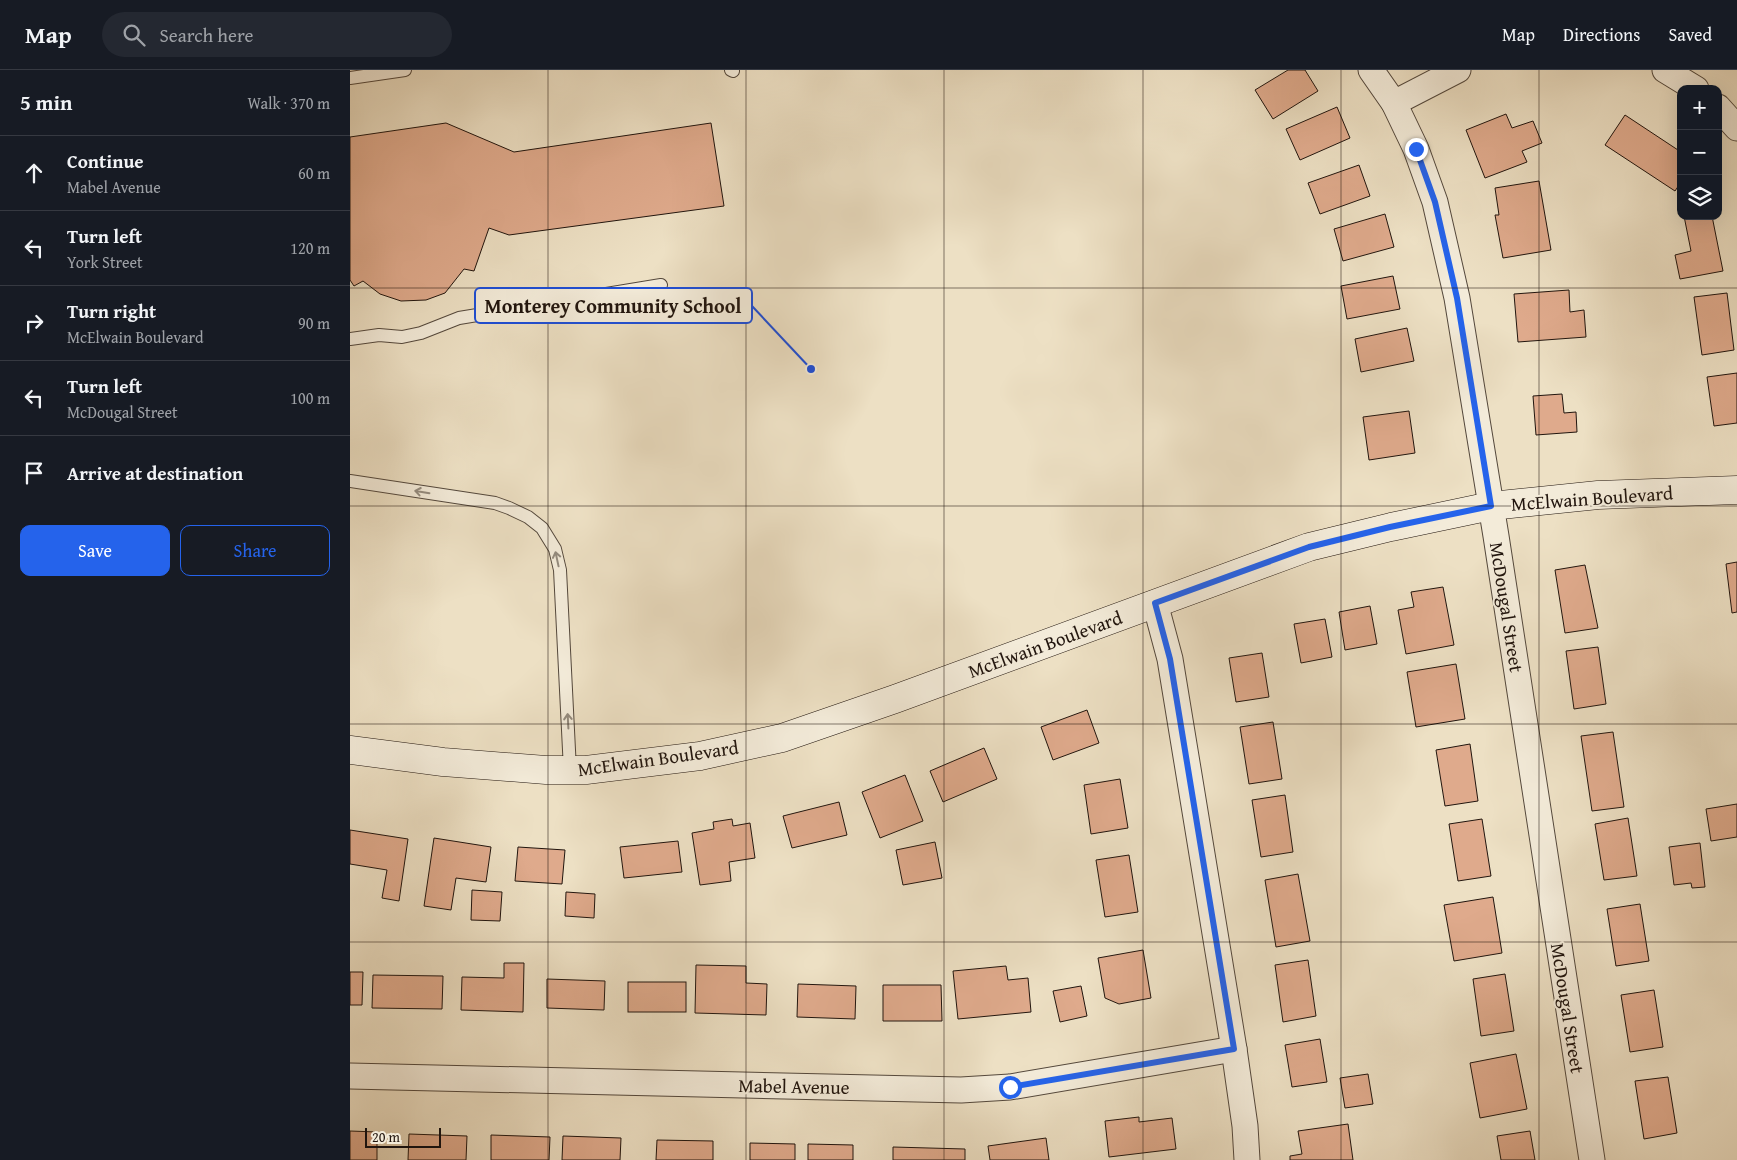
<!DOCTYPE html>
<meta charset="utf-8">
<style>
:root{--surface:#171b24;--page:#242831;--text:#f1f3f6;--muted:#9ea1a6;--line:#363941;--accent:#2563eb}
body{margin:0;font-family:"Gentium Book Plus",serif;background:var(--page);color:var(--text)}
.controls{position:absolute;right:15px;top:15px;display:grid;overflow:hidden;border-radius:10px;box-shadow:0 5px 20px #0002}
.controls button{width:45px;height:45px;display:grid;place-items:center;padding:0;border:0;border-bottom:1px solid var(--line);background:var(--surface);color:var(--text);font:25px sans-serif}
.scale{position:absolute;left:15px;bottom:12px;width:76px;box-sizing:border-box;padding-left:5px;border:2px solid #21150e;border-top:0;font-size:14px;line-height:18px;white-space:nowrap;color:#21150e;-webkit-text-stroke:4px #f3ebd9;paint-order:stroke}
.stop{position:absolute;width:15px;height:15px;margin:-11px;border:4px solid #2563eb;border-radius:50%;background:#fff}
.stop.end{background:#2563eb;border-color:#fff;box-shadow:0 1px 5px #0008}
.list{margin:0;padding:0;list-style:none}
h2{display:flex;justify-content:space-between;align-items:center;height:65px;margin:0;padding:0 20px;font-size:21px}
h2 small{font-size:16px;font-weight:400;color:var(--muted)}
.list li{display:grid;grid-template-columns:32px 1fr auto;gap:15px;align-items:center;box-sizing:border-box;height:75px;padding:0 20px;border-top:1px solid var(--line)}
.list b{display:block;font-size:19px;white-space:nowrap}
.list p{margin:0;font-size:16px;white-space:nowrap;color:var(--muted)}
.list em{font-size:16px;font-style:normal;color:var(--muted)}
.actions{display:flex;gap:10px;padding:15px 20px}
.actions a{flex:1;padding:11px 0;border:1px solid var(--accent);border-radius:10px;text-align:center;font-size:18px;color:var(--accent)}
.actions .main{background:var(--accent);color:#fff}
.icon{flex:none;width:28px;height:28px;fill:none;stroke:currentColor;stroke-width:2;stroke-linecap:round;stroke-linejoin:round}
.map{position:relative;flex:none;width:1387px;height:1090px;overflow:hidden}
header{display:flex;align-items:center;gap:30px;box-sizing:border-box;height:70px;padding:0 25px;background:var(--surface);border-bottom:1px solid var(--line)}
header strong{font-size:24px}
nav{display:flex;gap:28px;margin-inline-start:auto;font-size:18px}
.search{width:350px;height:45px;background:var(--page);display:flex;align-items:center;gap:12px;box-sizing:border-box;padding:0 18px;border-radius:28px;color:var(--muted);font-size:19px}
main{display:flex}
aside{flex:1;background:var(--surface)}
.map>svg:first-child{display:block}
.building{fill:#dfaa8c;stroke:#21150e}
.lines{fill:none;stroke-linecap:round;stroke-linejoin:round}
.lane-casing{stroke:#54483c;stroke-width:14}
.street-casing{stroke:#54483c;stroke-width:27}
.secondary-casing{stroke:#21150e;stroke-width:29}
.lane{stroke:#f3ebd9;stroke-width:12}
.street{stroke:#f3ebd9;stroke-width:25}
.secondary{stroke:#f3ebd9;stroke-width:28}
.oneway{stroke:#948b7e}
.route{stroke:#2563eb;stroke-width:6}
.grid{fill:none;stroke:#21150e;stroke-width:1;stroke-opacity:0.55}
.labels{text-anchor:middle;dominant-baseline:central;stroke-width:4;stroke-linejoin:round;paint-order:stroke}
.street-label{font-size:19px;fill:#21150e;stroke:#f3ebd9}
.leader{fill:none;stroke:#1d4ed8;stroke-width:2}
.callout-dot{fill:#1d4ed8;stroke:#f3ebd9;stroke-width:2}
.callout{fill:#f3ebd9;stroke:#1d4ed8;stroke-width:2}
.callout-label{font-size:20px;text-anchor:middle;font-weight:bold;fill:#21150e}
</style>
<header>
<strong>Map</strong>
<div class="search"><svg class="icon" aria-label="search" viewBox="0 0 24 24"><circle cx="10" cy="10" r="6"/><path d="M15 15l6 6"/></svg>Search here</div>
<nav><a>Map</a><a>Directions</a><a>Saved</a></nav>
</header>
<main>
<aside>
<h2>5 min<small>Walk · 370 m</small></h2>
<ul class="list">
<li><svg class="icon" aria-label="ahead" viewBox="0 0 24 24"><path d="M12 20V5M6 11l6-6 6 6"/></svg><div><b>Continue</b><p>Mabel Avenue</p></div><em>60 m</em></li>
<li><svg class="icon" aria-label="left" viewBox="0 0 24 24"><path d="M17 20v-9H6M10 6l-5 5 5 5"/></svg><div><b>Turn left</b><p>York Street</p></div><em>120 m</em></li>
<li><svg class="icon" aria-label="right" viewBox="0 0 24 24"><path d="M7 20v-9h11M14 6l5 5-5 5"/></svg><div><b>Turn right</b><p>McElwain Boulevard</p></div><em>90 m</em></li>
<li><svg class="icon" aria-label="left" viewBox="0 0 24 24"><path d="M17 20v-9H6M10 6l-5 5 5 5"/></svg><div><b>Turn left</b><p>McDougal Street</p></div><em>100 m</em></li>
<li><svg class="icon" aria-label="arrive" viewBox="0 0 24 24"><path d="M6 21V4h12l-3 4 3 4H6"/></svg><div><b>Arrive at destination</b></div></li>
</ul>
<div class="actions"><a class="main">Save</a><a>Share</a></div>
</aside>
<div class="map">
<svg width="1387" height="1090" viewBox="0 0 1387 1090">
<rect width="100%" height="100%" fill="#ede0c4"/>
<filter id="stains"><feTurbulence type="fractalNoise" baseFrequency=".004" numOctaves="4"/><feColorMatrix values="0 0 0 0 .2 0 0 0 0 .09 0 0 0 0 .02 0 0 0 .5 -.17"/></filter>
<radialGradient id="worn" r=".72"><stop offset=".6" stop-color="#630" stop-opacity="0"/><stop offset="1" stop-color="#630" stop-opacity=".3"/></radialGradient>
<g class="building">
<path d="M938,0H955L968,21L923,49L905,20Z"/>
<path d="M987,37L1000,68L950,90L936,59Z"/>
<path d="M1156,44L1162,58L1183,51L1192,73L1172,81L1177,92L1135,108L1116,60Z"/>
<path d="M1275,45L1331,82V112L1325,121L1255,75Z"/>
<path d="M96,53L164,82L361,53L374,136L159,165L139,158L124,201L114,199L95,223L76,230L51,231L30,224L13,211L4,216L0,210V67Z"/>
<path d="M1009,95L1020,126L970,144L958,113Z"/>
<path d="M1189,111L1201,180L1153,188L1145,145H1149L1145,118Z"/>
<path d="M1035,144L1044,177L993,191L984,159Z"/>
<path d="M1334,146H1362L1373,201L1330,209L1325,185L1341,181Z"/>
<path d="M1043,206L1050,239L997,249L991,216Z"/>
<path d="M1219,220L1220,242L1234,240L1236,267L1168,272L1164,224Z"/>
<path d="M1377,223L1384,280L1352,285L1344,227Z"/>
<path d="M1057,258L1064,291L1011,302L1005,269Z"/>
<path d="M1387,303V353L1364,356L1357,307Z"/>
<path d="M1212,324L1214,343L1226,342L1227,362L1186,365L1183,326Z"/>
<path d="M1059,341L1065,383L1019,390L1013,347Z"/>
<path d="M1387,492V542L1382,543L1376,494Z"/>
<path d="M1235,495L1248,558L1215,563L1205,500Z"/>
<path d="M1093,517L1104,575L1056,584L1048,540L1064,537L1061,522Z"/>
<path d="M1020,536L1027,574L995,580L989,542Z"/>
<path d="M975,549L982,587L951,593L944,554Z"/>
<path d="M1248,577L1256,634L1224,639L1216,581Z"/>
<path d="M912,583L919,627L886,632L879,588Z"/>
<path d="M1106,594L1115,649L1066,657L1057,602Z"/>
<path d="M737,640L749,673L703,690L691,657Z"/>
<path d="M923,652L932,709L899,714L890,657Z"/>
<path d="M1263,662L1274,737L1242,741L1231,666Z"/>
<path d="M1120,674L1128,731L1095,736L1086,680Z"/>
<path d="M634,678L647,709L593,732L580,701Z"/>
<path d="M555,705L573,751L530,768L512,722Z"/>
<path d="M770,709L778,758L741,764L734,715Z"/>
<path d="M935,725L943,782L911,787L902,730Z"/>
<path d="M489,732L497,765L442,778L433,746Z"/>
<path d="M1387,734V767L1361,771L1356,739Z"/>
<path d="M1278,748L1287,806L1254,810L1245,754Z"/>
<path d="M382,749L383,756L400,753L405,788L379,792L381,811L350,815L342,763L364,759L363,752Z"/>
<path d="M1132,749L1141,806L1108,811L1099,754Z"/>
<path d="M0,760L58,769L49,831L32,828L37,800L0,794Z"/>
<path d="M84,768L141,777L136,812L106,808L101,840L74,836Z"/>
<path d="M328,771L332,802L274,808L270,777Z"/>
<path d="M585,772L592,808L553,815L546,780Z"/>
<path d="M1350,773L1355,817L1342,818L1341,813L1324,815L1319,777Z"/>
<path d="M168,777L215,780L212,814L165,811Z"/>
<path d="M779,785L788,842L755,847L746,790Z"/>
<path d="M948,804L960,871L926,877L915,810Z"/>
<path d="M122,820L152,822L150,851L121,850Z"/>
<path d="M216,822L245,824L244,848L215,846Z"/>
<path d="M1143,827L1152,883L1104,891L1094,835Z"/>
<path d="M1290,834L1299,891L1266,896L1257,839Z"/>
<path d="M793,880L801,928L769,934L755,928L748,888Z"/>
<path d="M958,890L966,946L933,952L925,895Z"/>
<path d="M154,893H174L173,942L111,940L112,907L154,908Z"/>
<path d="M346,895L396,896V913L417,914L416,945L345,943Z"/>
<path d="M656,896L658,910L678,908L681,942L608,949L603,901Z"/>
<path d="M0,902H13L12,935H0Z"/>
<path d="M1155,904L1164,961L1131,966L1123,909Z"/>
<path d="M23,905L93,906L92,939L22,938Z"/>
<path d="M197,909L255,911L254,940L197,938Z"/>
<rect x="278" y="912" width="58" height="30"/>
<path d="M448,914L506,916L505,949L447,947Z"/>
<path d="M533,915H591L592,951H533Z"/>
<path d="M731,916L737,946L710,952L703,921Z"/>
<path d="M1304,920L1313,977L1280,982L1271,925Z"/>
<path d="M970,969L977,1012L942,1017L935,975Z"/>
<path d="M1166,984L1177,1039L1130,1048L1120,993Z"/>
<path d="M1018,1004L1023,1034L995,1038L990,1008Z"/>
<path d="M1318,1007L1327,1063L1294,1069L1285,1011Z"/>
<path d="M789,1047V1052L822,1048L826,1079L759,1087L755,1051Z"/>
<path d="M998,1054L1003,1090H940V1086L952,1084L948,1061Z"/>
<path d="M0,1061L27,1062V1090H0Z"/>
<path d="M1180,1061L1185,1090H1151L1147,1066Z"/>
<path d="M59,1064L117,1066L116,1090H58Z"/>
<path d="M141,1065L200,1067L199,1090H141Z"/>
<path d="M213,1066L271,1068L270,1090H212Z"/>
<path d="M696,1068L699,1090H640L638,1076Z"/>
<path d="M307,1070L363,1071V1090H306Z"/>
<path d="M400,1073L445,1074V1090H400Z"/>
<path d="M458,1074L503,1075V1090H458Z"/>
<path d="M543,1077L615,1079V1090H543Z"/>
</g>
<g class="lines">
<g class="lane-casing">
<g id="lane">
<path d="M381,0L383,1"/>
<path d="M0,8L55,0"/>
<path d="M0,269L29,265L52,267L71,263L109,248L311,215"/>
<path d="M0,411L145,433L159,438L178,447L192,458L205,479L210,500L220,700"/>
</g>
</g>
<g class="street-casing">
<g id="street">
<path d="M1021,0L1044,33L1066,79L1085,132L1107,228L1146,466L1242,1090"/>
<path d="M1315,0L1346,19"/>
<path d="M1044,33L1108,0"/>
<path d="M1368,37L1387,58"/>
<path d="M805,533L820,589L884,979L895,1056L897,1090"/>
<path d="M0,1006L611,1020L660,1017L884,979"/>
</g>
</g>
<g class="secondary-casing">
<path id="secondary" d="M0,680L93,692L196,700H236L350,686L432,668L545,629L959,477L1041,457L1141,436L1248,425L1387,420"/>
</g>
<use href="#lane" class="lane"/>
<use href="#street" class="street"/>
<use href="#secondary" class="secondary"/>
</g>
<defs><path id="oneway-shaft" d="M-6 0H5M1.5-3L5.5 0L1.5 3" fill="none" stroke-width="1.6" stroke-linecap="round" stroke-linejoin="round" transform="scale(1.25)"/></defs>
<g class="oneway">
<use href="#oneway-shaft" transform="translate(72 422) rotate(-171)"/>
<use href="#oneway-shaft" transform="translate(207 489) rotate(-102)"/>
<use href="#oneway-shaft" transform="translate(218 651) rotate(-93)"/>
</g>
<g class="lines">
<path class="route" d="M660,1017L884,979L820,589L805,533L959,477L1040,457L1141,436L1107,228L1085,132L1066,79"/>
</g>
<path class="grid" d="M198,0V1090M396,0V1090M594,0V1090M793,0V1090M991,0V1090M1189,0V1090M0,218H1387M0,436H1387M0,654H1387M0,872H1387"/>
<g class="labels">
<g class="street-label">
<text transform="translate(1242 428) rotate(-4)">McElwain Boulevard</text>
<text transform="translate(1157 537) rotate(81)">McDougal Street</text>
<text transform="translate(695 574) rotate(-20)">McElwain Boulevard</text>
<text transform="translate(308 688) rotate(-8)">McElwain Boulevard</text>
<text transform="translate(1218 938) rotate(81)">McDougal Street</text>
<text transform="translate(444 1016) rotate(1)">Mabel Avenue</text>
</g>
</g>
<path class="leader" d="M461 299L402 236"/>
<circle class="callout-dot" cx="461" cy="299" r="5"/>
<rect class="callout" x="125" y="218" width="277" height="35" rx="5"/>
<g class="callout-label">
<text x="263" y="243">Monterey Community School</text>
</g>
<rect width="100%" height="100%" filter="url(#stains)"/>
<rect width="100%" height="100%" fill="url(#worn)"/>
</svg>
<div class="controls">
<button>+</button>
<button>−</button>
<button><svg class="icon" aria-label="layers" viewBox="0 0 24 24"><path d="M12 4l9 5-9 5-9-5zM3 14l9 5 9-5"/></svg></button>
</div>
<div class="scale">20 m</div>
<div class="stop" style="left:660px;top:1017px"></div>
<div class="stop end" style="left:1066px;top:79px"></div>
</div>
</main>
